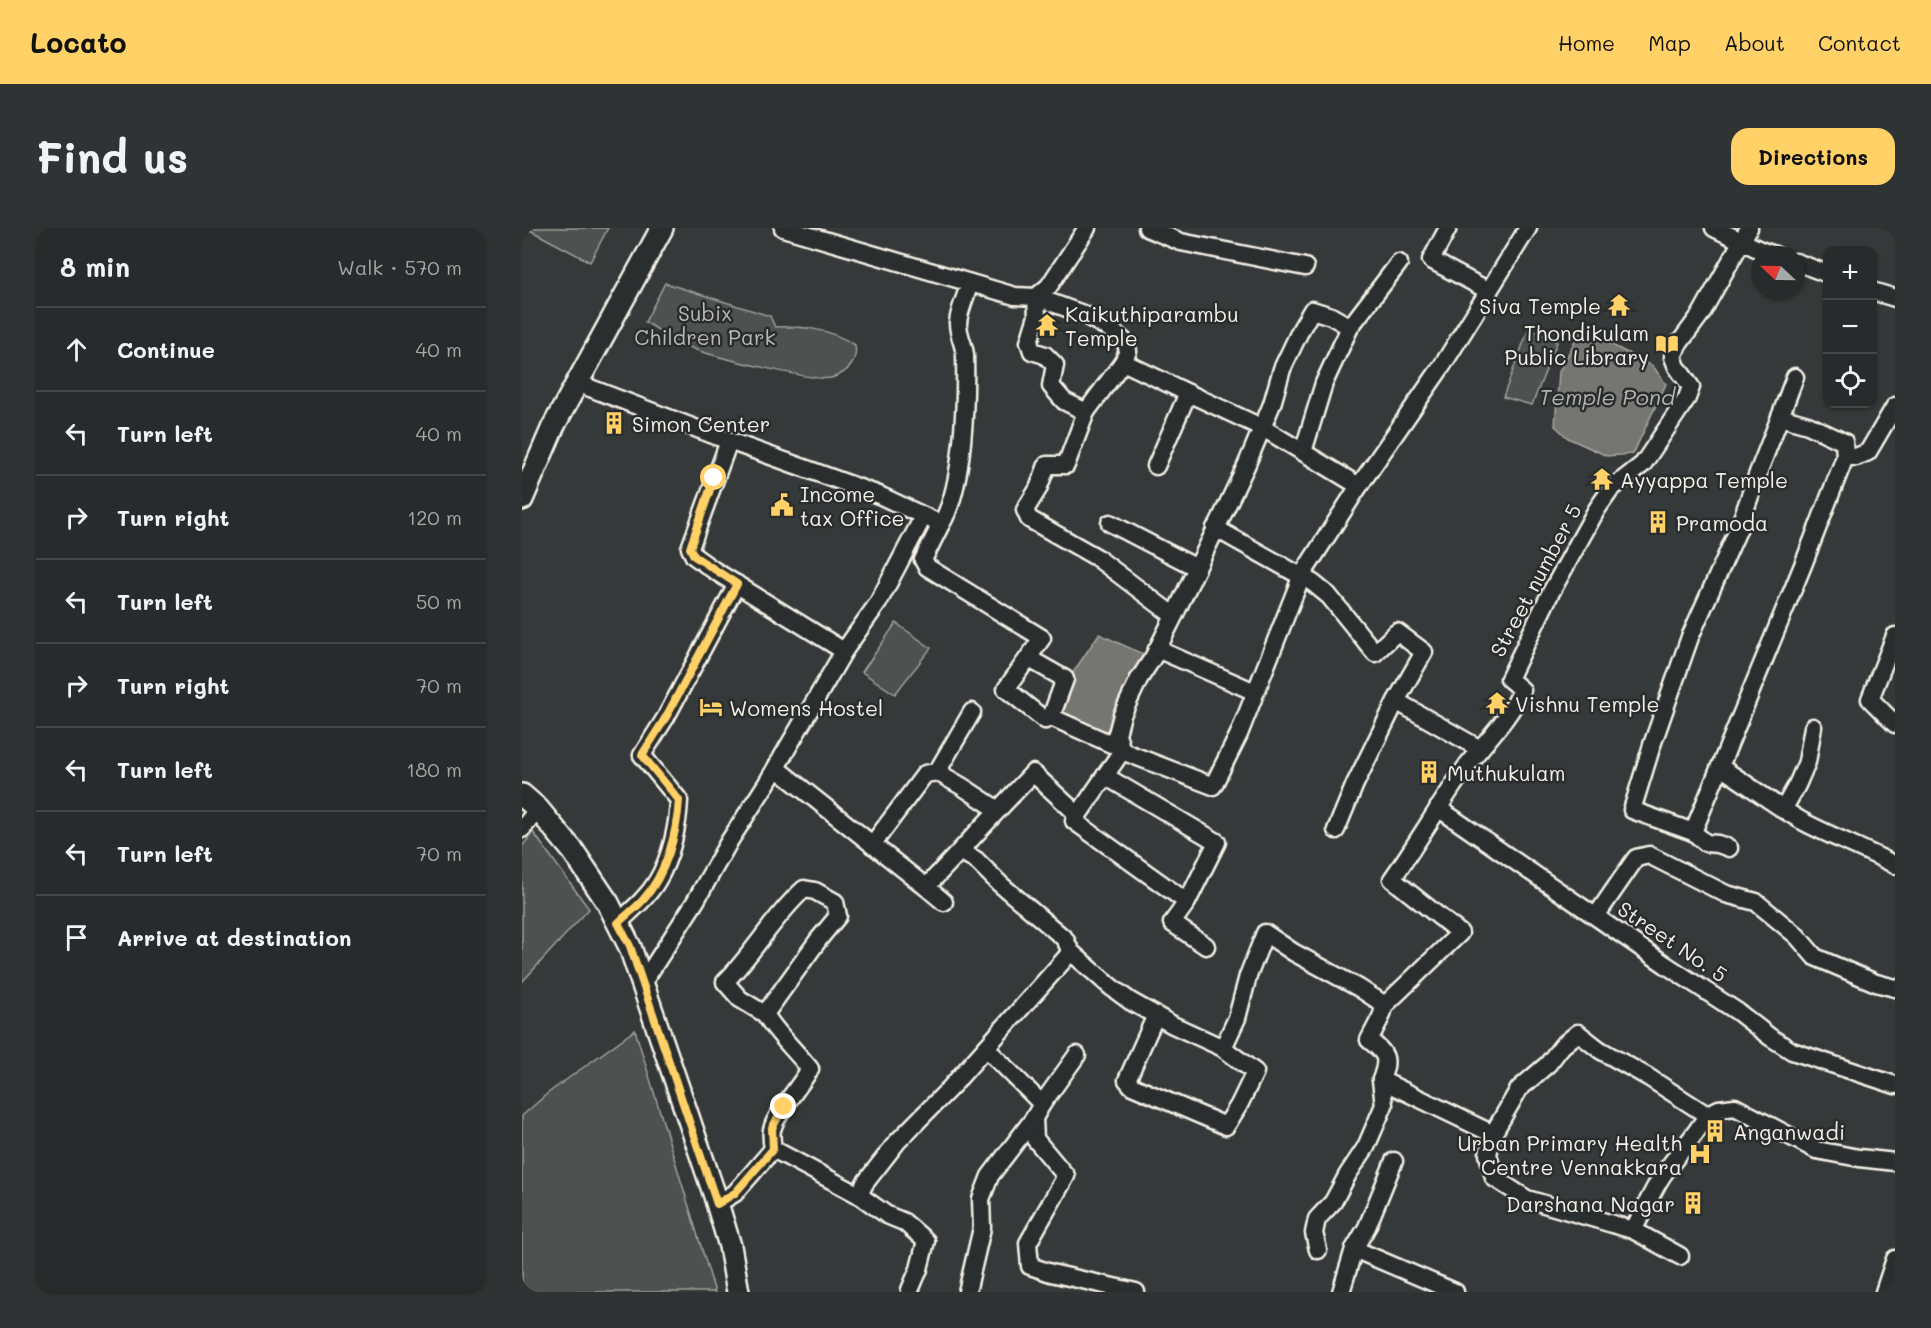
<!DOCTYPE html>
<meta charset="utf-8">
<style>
:root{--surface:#282b2b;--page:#303333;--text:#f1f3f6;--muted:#a5a7a9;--line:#444747;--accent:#ffd166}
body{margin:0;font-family:Mali,sans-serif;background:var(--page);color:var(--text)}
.controls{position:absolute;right:18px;top:18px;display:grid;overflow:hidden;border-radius:12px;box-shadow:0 2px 4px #0004}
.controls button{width:54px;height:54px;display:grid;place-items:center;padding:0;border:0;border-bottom:2px solid var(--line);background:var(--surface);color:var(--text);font:30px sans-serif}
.compass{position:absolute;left:1229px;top:18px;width:54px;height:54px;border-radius:50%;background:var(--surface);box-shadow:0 2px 4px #0004;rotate:292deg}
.stop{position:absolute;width:18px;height:18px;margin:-14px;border:4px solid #ffd166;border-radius:50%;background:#fff}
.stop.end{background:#ffd166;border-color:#fff;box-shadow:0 2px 6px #0008}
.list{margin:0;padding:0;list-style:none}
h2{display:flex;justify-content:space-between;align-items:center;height:78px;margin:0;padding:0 24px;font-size:26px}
h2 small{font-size:20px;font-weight:400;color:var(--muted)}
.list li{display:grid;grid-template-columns:39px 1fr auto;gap:18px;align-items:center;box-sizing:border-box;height:84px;padding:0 24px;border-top:2px solid var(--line)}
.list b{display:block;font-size:22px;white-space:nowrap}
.list em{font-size:20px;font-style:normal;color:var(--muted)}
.icon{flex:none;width:33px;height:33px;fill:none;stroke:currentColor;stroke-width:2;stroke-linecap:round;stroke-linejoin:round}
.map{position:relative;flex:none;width:1373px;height:1064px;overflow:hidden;border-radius:18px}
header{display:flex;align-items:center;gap:36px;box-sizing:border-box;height:84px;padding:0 30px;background:var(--accent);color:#111}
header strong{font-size:28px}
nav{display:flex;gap:33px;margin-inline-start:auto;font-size:21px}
.intro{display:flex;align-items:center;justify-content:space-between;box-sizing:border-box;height:144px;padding:0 36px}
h1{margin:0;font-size:42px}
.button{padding:15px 27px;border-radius:18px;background:var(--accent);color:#111;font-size:21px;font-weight:700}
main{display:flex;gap:36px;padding:0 36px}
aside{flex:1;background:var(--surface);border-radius:18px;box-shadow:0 2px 4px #0004}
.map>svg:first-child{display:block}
.green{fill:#4e514f;stroke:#a1a19c;stroke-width:1.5}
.water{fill:#757572;stroke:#a8a7a1;stroke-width:1.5}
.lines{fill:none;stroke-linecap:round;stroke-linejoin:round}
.minor-casing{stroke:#f4f1e8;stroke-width:21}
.major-casing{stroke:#f4f1e8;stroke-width:26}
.minor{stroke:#2a2d2e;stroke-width:16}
.major{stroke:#2a2d2e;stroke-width:21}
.route{stroke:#ffd166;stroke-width:8}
.labels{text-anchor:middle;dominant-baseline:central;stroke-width:5;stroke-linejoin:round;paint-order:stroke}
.poi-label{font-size:21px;fill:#f4f1e8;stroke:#2a2d2e;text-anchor:start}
.park-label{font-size:21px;fill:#bab9b2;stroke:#2a2d2e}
.street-label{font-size:21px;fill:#f4f1e8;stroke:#2a2d2e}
.water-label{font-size:22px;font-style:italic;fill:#b4b3ad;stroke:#2a2d2e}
</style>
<header>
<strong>Locato</strong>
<nav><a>Home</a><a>Map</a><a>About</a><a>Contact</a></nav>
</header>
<div class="intro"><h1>Find us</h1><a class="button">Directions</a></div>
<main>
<aside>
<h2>8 min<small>Walk · 570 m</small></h2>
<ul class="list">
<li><svg class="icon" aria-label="ahead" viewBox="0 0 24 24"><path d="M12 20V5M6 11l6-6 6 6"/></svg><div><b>Continue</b></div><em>40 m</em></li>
<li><svg class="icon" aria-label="left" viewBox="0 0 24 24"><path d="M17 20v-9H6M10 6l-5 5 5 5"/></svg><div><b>Turn left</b></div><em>40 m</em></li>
<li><svg class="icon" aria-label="right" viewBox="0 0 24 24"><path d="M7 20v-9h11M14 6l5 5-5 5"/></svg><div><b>Turn right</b></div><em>120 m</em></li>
<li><svg class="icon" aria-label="left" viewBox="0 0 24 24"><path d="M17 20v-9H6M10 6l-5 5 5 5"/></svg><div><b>Turn left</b></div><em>50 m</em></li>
<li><svg class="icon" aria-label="right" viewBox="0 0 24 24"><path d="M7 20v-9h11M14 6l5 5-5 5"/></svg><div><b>Turn right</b></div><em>70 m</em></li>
<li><svg class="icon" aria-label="left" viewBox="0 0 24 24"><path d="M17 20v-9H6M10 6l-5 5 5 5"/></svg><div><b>Turn left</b></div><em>180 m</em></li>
<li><svg class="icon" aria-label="left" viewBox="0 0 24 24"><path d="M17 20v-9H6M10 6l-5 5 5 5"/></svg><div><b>Turn left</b></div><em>70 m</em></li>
<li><svg class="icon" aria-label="arrive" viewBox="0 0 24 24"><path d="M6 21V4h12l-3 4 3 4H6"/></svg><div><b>Arrive at destination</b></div></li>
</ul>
</aside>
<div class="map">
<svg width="1373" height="1064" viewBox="0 0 1373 1064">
<rect width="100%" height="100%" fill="#363939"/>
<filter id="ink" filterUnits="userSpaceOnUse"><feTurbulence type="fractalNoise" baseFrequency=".0167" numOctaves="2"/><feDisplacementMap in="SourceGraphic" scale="12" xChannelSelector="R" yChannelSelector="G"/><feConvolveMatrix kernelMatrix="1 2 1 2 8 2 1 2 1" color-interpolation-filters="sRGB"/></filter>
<g filter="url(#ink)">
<g class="green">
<path d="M4,0H86L68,34Z"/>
<path d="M143,55L248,88L253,99C282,98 308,101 333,117C336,134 326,145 309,150C296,154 189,128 172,121C155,115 139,103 123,94Z"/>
<path d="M1007,100L1035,114L1010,177L981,169Z"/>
<path d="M374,395L409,420L373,466L340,444Z"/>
<path d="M11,604L67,681L0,754V619Z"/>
<path d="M113,802L193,1064H0V888L26,865Z"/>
</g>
<g class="water">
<path d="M1059,101L1131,138L1144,156L1111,226L1085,228L1046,210L1033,198L1037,144Z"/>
<path d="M577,406L625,428L594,489L582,506L536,485L550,446Z"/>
</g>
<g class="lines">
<g class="minor-casing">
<g id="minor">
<path d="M261,0L493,68L514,69L515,88L507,114L510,123L523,127L533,137L529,158L542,173L564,184"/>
<path d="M565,0L527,58L514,69L561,86L588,101L604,115L606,123L601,134L564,184L544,237H525L516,261L503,282L507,291L574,329L652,388"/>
<path d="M625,0L659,14L783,39"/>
<path d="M926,0L909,32L967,63"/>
<path d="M1192,0L1238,22L1253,27"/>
<path d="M1274,34L1306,46"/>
<path d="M1350,63L1373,70"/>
<path d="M828,99L877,35"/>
<path d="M601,134L666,165L634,238"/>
<path d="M55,155L207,213"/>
<path d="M666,165L741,200L837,258"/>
<path d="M1258,189L1273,149"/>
<path d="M781,224L802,155L828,99L809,88L790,82L779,101L760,141L750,176L724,238L652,388L632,428L617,451L600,487L595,506L600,523L691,558L717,506L780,347L837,258L920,138L1006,0"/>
<path d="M588,295L675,340"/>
<path d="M419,296L401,332L405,339L520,410L506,430"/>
<path d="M693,300L791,355L807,368L853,425L875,404L902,424L874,473L958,521"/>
<path d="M1373,408L1348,471L1373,496"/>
<path d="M635,421L733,464"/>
<path d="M322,423L193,343L172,328L168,320L207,213L357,267L419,296C442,260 444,170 443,127C442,116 436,107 436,95C437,82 444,68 448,55"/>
<path d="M529,489L523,492L484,461L506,430L543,451L529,489L589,516L595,506"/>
<path d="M600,523L552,593L665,674L650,695L684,718"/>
<path d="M1198,539C1226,556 1252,577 1280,593C1310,609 1343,621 1373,637"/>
<path d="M254,540L404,659L438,623L454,632L478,656L543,711L549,724L589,759L608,773L651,797L701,820L733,844L717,877L704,898L610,858L605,852L634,787"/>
<path d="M415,544L450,484"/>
<path d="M583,548L695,614L665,674"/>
<path d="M916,580L1144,737L1216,784L1248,809L1270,823L1373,857"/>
<path d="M476,582L511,545L556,587"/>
<path d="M1261,582L1275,557L1285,534L1291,499"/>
<path d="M0,601L16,581"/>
<path d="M814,602L833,556L874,473"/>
<path d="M1171,604L1110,582L1130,517L1168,409L1216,302L1236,245L1258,189L1286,197L1322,214L1323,229"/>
<path d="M350,617L403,546L415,544L441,559L476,582L438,623"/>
<path d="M1207,620L1196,616L1184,615L1171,604L1281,337L1323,229H1334L1346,224L1373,178"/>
<path d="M404,659L422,674"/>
<path d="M1074,688L1114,630L1127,627L1204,666L1234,674L1275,708L1293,729L1354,755L1373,760"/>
<path d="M96,695C110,682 125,670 135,653C149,630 156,598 157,572L120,527L144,489L215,356"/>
<path d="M120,756L173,674L208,612L245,555L322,423L356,375L401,289"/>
<path d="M863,777L859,789L847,812C865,826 867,830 859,852L971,906"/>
<path d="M1056,805L1078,822L1126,849L1185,887C1173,909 1154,927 1140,948C1129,965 1121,985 1111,1002L1005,971L972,950L966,926L971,906L997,861L1026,836L1040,818Z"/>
<path d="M464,820L520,876L555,827"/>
<path d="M701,820L715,790L726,748L743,705L771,724L837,760L863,777L938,705L870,651C896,614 919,574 946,536C965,511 987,491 1000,462L987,451L1028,366L1075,281L1089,261L1121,236L1165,170L1169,159L1155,139L1151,129L1156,117L1179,86L1227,0"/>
<path d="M1185,887L1197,881L1213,879L1294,922L1337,930L1373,934"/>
<path d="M512,890L513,911L544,948L506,1015L508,1038L529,1045L614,1064"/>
<path d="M251,921L337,967"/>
<path d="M195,976L213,965L251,921C250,915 249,907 250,902C253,886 279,857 288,841C274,823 254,805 243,786L297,711L316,688L313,674L293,663L282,661C252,688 232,725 203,754L218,771L243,786"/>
<path d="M1111,1002L1158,1028"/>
<path d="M832,1021L933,1064"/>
<path d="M796,1022L792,1005L795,991L811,974L826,946L844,919L862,877L859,852"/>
<path d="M388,1062L397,1041L404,1013L382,994L365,987L337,967L343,955L375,914L429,859L549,724"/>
<path d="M445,1064L460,1000L459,971L468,948L512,890L520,876"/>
<path d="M819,1064L832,1021L845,999L872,933"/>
<path d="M1362,1064L1373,1031"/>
</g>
</g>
<g class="major-casing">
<g id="major">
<path d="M0,271L31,199L140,0"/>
<path d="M0,567L16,581L51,623L86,675L108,719L192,965L208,1018L216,1064"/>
</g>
</g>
<use href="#minor" class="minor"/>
<use href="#major" class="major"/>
</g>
</g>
<g class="lines" filter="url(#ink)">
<path class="route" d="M192,250L168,320L172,328L215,356L144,489L120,527L157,572C155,606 144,646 121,672C113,681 104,687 96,695L108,718L195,976L213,965L251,921L250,900L262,879"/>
</g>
<defs>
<g id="temple-bare" transform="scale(1.8)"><path d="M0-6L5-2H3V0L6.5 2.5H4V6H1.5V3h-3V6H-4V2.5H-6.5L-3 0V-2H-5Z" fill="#ffd166" stroke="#2a2d2e" stroke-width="2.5" paint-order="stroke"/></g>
<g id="library-bare" transform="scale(1.8)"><path d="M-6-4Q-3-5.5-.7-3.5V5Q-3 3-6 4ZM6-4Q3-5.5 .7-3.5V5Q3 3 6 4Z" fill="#ffd166" stroke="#2a2d2e" stroke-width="2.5" paint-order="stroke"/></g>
<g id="building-bare" transform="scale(1.8)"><path d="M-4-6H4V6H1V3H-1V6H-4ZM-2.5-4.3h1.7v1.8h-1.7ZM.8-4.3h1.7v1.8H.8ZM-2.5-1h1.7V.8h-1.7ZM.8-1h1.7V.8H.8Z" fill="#ffd166" stroke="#2a2d2e" stroke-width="2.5" paint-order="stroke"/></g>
<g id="civic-bare" transform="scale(1.8)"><path d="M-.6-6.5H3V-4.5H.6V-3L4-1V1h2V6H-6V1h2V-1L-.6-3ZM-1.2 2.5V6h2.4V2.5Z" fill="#ffd166" stroke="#2a2d2e" stroke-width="2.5" paint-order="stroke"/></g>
<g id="hotel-bare" transform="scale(1.8)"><path d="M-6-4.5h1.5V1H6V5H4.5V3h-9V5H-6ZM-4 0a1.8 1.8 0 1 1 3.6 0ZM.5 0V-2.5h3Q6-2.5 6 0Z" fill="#ffd166" stroke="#2a2d2e" stroke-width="2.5" paint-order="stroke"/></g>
<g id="hospital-bare" transform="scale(1.8)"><path d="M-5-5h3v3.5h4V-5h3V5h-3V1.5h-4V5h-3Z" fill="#ffd166" stroke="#2a2d2e" stroke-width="2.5" paint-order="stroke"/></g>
</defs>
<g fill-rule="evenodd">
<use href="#temple-bare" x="1097" y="77"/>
<use href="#temple-bare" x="525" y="97"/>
<use href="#library-bare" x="1145" y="116"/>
<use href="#building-bare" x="92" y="195"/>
<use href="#temple-bare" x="1080" y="251"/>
<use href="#civic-bare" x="260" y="277"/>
<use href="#building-bare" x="1136" y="294"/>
<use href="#temple-bare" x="975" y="475"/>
<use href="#hotel-bare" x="189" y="479"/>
<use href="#building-bare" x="907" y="544"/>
<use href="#building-bare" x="1193" y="903"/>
<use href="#hospital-bare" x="1178" y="926"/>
<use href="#building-bare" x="1171" y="975"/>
</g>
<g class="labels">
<g class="poi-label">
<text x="1079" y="77" text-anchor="end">Siva Temple</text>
<text x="543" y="85">Kaikuthiparambu<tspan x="543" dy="24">Temple</tspan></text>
<text x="1127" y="104" text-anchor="end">Thondikulam<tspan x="1127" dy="24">Public Library</tspan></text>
<text x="110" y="195">Simon Center</text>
<text x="1098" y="251">Ayyappa Temple</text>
<text x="278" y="265">Income<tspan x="278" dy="24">tax Office</tspan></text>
<text x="1154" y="294">Pramoda</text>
<text x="993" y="475">Vishnu Temple</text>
<text x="207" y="479">Womens Hostel</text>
<text x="925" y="544">Muthukulam</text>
<text x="1211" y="903">Anganwadi</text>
<text x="1160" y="914" text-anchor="end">Urban Primary Health<tspan x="1160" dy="24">Centre Vennakkara</tspan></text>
<text x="1153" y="975" text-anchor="end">Darshana Nagar</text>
</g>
<g class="park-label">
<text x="183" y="84">Subix<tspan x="183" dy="24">Children Park</tspan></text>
</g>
<g class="street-label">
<text transform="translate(1013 352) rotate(-62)">Street number 5</text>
<text transform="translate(1151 713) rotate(34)">Street No. 5</text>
</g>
<g class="water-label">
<text x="1085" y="168">Temple Pond</text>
</g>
</g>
</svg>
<div class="controls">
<button>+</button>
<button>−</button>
<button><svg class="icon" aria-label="locate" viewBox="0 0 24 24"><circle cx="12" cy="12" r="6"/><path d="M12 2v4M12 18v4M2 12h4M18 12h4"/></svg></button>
</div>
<svg class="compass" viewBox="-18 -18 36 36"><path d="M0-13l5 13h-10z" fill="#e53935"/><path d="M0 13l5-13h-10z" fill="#a5a7a9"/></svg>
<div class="stop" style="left:192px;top:250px"></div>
<div class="stop end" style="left:262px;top:879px"></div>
</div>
</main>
